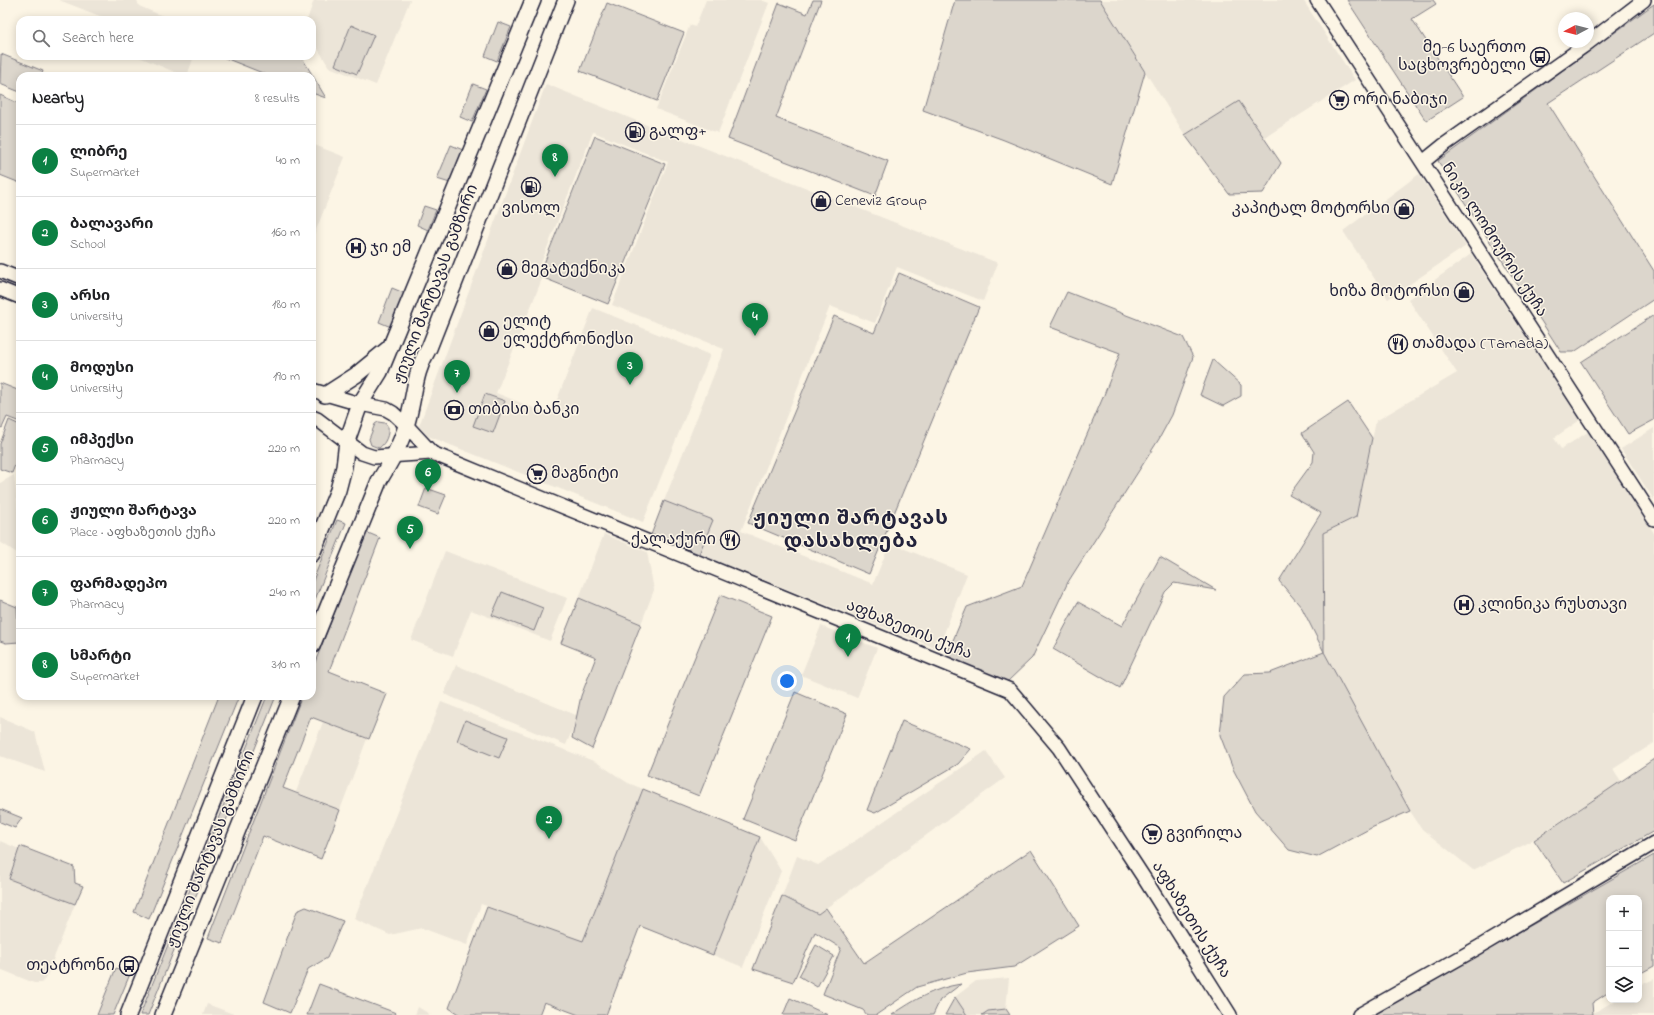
<!DOCTYPE html>
<meta charset="utf-8">
<style>
:root{--surface:#fff;--page:#f6f6f6;--text:#202124;--muted:#757577;--line:#e0e0e0;--accent:#0b8043}
body{margin:0;font-family:"Indie Flower","Noto Sans Georgian",sans-serif;background:var(--page);color:var(--text)}
.controls{position:absolute;right:12px;bottom:12px;display:grid;overflow:hidden;border-radius:8px;box-shadow:0 2px 10px #0003}
.controls button{width:36px;height:36px;display:grid;place-items:center;padding:0;border:0;border-bottom:1px solid var(--line);background:var(--surface);color:var(--text);font:20px sans-serif}
.compass{position:absolute;left:1558px;top:12px;width:36px;height:36px;border-radius:50%;background:var(--surface);box-shadow:0 2px 10px #0003;rotate:263deg}
.you{position:absolute;left:787px;top:681px;width:14px;height:14px;margin:-10px;border:3px solid #fff;border-radius:50%;background:#1a73e8;box-shadow:0 0 0 6px #1a73e833}
.badge{display:grid;place-items:center;width:26px;height:26px;border-radius:50%;background:var(--accent);color:#fff;font-size:13px;font-weight:700}
.pin{position:absolute;translate:-50% -33px;filter:drop-shadow(0 1px 2px #0008)}
.pin::after{content:'';position:absolute;top:21px;width:14px;height:12px;background:inherit;clip-path:polygon(0 0,100% 0,50% 100%)}
.list{margin:0;padding:0;list-style:none}
h2{display:flex;justify-content:space-between;align-items:center;height:52px;margin:0;padding:0 16px;font-size:17px}
h2 small{font-size:13px;font-weight:400;color:var(--muted)}
.list li{display:grid;grid-template-columns:26px 1fr auto;gap:12px;align-items:center;box-sizing:border-box;height:72px;padding:0 16px;border-top:1px solid var(--line)}
.list b{display:block;font-size:15px;white-space:nowrap}
.list p{margin:0;font-size:13px;white-space:nowrap;color:var(--muted)}
.list em{font-size:13px;font-style:normal;color:var(--muted)}
.icon{flex:none;width:22px;height:22px;fill:none;stroke:currentColor;stroke-width:2;stroke-linecap:round;stroke-linejoin:round}
.map{position:relative;flex:none;width:1654px;height:1015px;overflow:hidden}
.search{position:absolute;background:var(--surface);box-shadow:0 2px 10px #0003;left:16px;top:16px;width:300px;height:44px;display:flex;align-items:center;gap:10px;box-sizing:border-box;padding:0 14px;border-radius:12px;color:var(--muted);font-size:15px}
.panel{position:absolute;background:var(--surface);box-shadow:0 2px 10px #0003;left:16px;top:72px;width:300px;height:628px;border-radius:12px}
.map>svg:first-child{display:block}
.built{fill:#ece5d8}
.green{fill:#dcd6cc;stroke:#7f7c84}
.lines{fill:none;stroke-linecap:round;stroke-linejoin:round}
.secondary-casing{stroke:#22223b;stroke-width:16}
.primary-casing{stroke:#22223b;stroke-width:18}
.secondary{stroke:#fcf5e5;stroke-width:13}
.primary{stroke:#fcf5e5;stroke-width:15}
.labels{text-anchor:middle;dominant-baseline:central;stroke-width:3;stroke-linejoin:round;paint-order:stroke}
.poi-label{font-size:16px;fill:#22223b;stroke:#fcf5e5;text-anchor:start}
.street-label{font-size:16px;fill:#22223b;stroke:#fcf5e5}
.district-label{font-size:20px;font-weight:bold;letter-spacing:1px;fill:#22223b;stroke:#fcf5e5}
</style>
<div class="map">
<svg width="1654" height="1015" viewBox="0 0 1654 1015">
<rect width="100%" height="100%" fill="#fcf5e5"/>
<filter id="ink" filterUnits="userSpaceOnUse"><feTurbulence type="fractalNoise" baseFrequency=".025" numOctaves="2"/><feDisplacementMap in="SourceGraphic" scale="8" xChannelSelector="R" yChannelSelector="G"/><feConvolveMatrix kernelMatrix="1 2 1 2 8 2 1 2 1" color-interpolation-filters="sRGB"/></filter>
<g filter="url(#ink)">
<g class="built">
<path d="M59,0H137L139,6L172,20H110Z"/>
<path d="M314,0H410L376,85L329,67L312,39V20H307Z"/>
<path d="M706,0H761L769,3L718,133L656,109L690,25L695,27Z"/>
<path d="M1100,0H1303L1355,80L1264,138L1239,102L1185,135Z"/>
<path d="M137,56H194L187,76H184Z"/>
<path d="M546,84L654,128L998,263L983,301L897,267L875,323L830,306L741,531L873,584L890,543L967,574L938,649L699,554L713,520L664,501L724,349L612,305L668,162L593,132L536,276L542,279L496,393L551,415L593,308L710,355L643,522L428,436L419,426Z"/>
<path d="M312,144L345,157L312,240Z"/>
<path d="M1419,174L1466,246L1388,299L1343,231Z"/>
<path d="M1471,254L1580,420L1554,438L1561,449L1588,432L1654,533V743L1613,769L1621,781L1526,844L1473,870L1422,829L1410,811L1324,652L1323,533L1356,517L1376,421L1457,373L1408,299Z"/>
<path d="M1654,428V500L1621,449Z"/>
<path d="M14,475L20,530V555L0,542V483Z"/>
<path d="M604,534L647,552L654,590L641,624L579,598Z"/>
<path d="M445,551L567,598L550,641L471,610L453,656L411,640Z"/>
<path d="M821,626L877,648L857,698L801,675Z"/>
<path d="M456,665L578,716L566,745L444,694Z"/>
<path d="M441,702L596,762L628,783L643,789L583,941L481,904L467,945L422,928L390,935L354,919Z"/>
<path d="M0,717L35,732L45,772L0,756Z"/>
<path d="M323,722L367,739L340,810L296,792Z"/>
<path d="M986,751L1005,778L826,908L818,914L782,896L797,856L818,865L849,845Z"/>
<path d="M760,837L781,871L743,967L713,955Z"/>
<path d="M0,841L19,849L9,879L75,904L46,978L41,983H34L0,969Z"/>
<path d="M1009,978L1006,1009L988,1011L982,1015H967L955,997L976,981Z"/>
<path d="M1654,979V1015H1590L1616,1000H1639V986Z"/>
<path d="M207,1004L236,1015H203Z"/>
<path d="M418,1007L431,1015H415Z"/>
</g>
<g class="green">
<path d="M813,0H821L776,118L888,161L875,196L728,139L779,3L807,14Z"/>
<path d="M955,0H1100L1145,72L1112,184L1004,140L923,110Z"/>
<path d="M1347,0H1433L1436,4L1412,19L1463,97L1426,121Z"/>
<path d="M607,3L684,33L657,101L580,71Z"/>
<path d="M1654,4V33L1548,103L1654,271V299L1574,352H1561L1438,161Z"/>
<path d="M498,22L511,27L497,61L485,56Z"/>
<path d="M351,25L374,35L357,74L335,65Z"/>
<path d="M1,54L43,71L41,76H20V92L0,84Z"/>
<path d="M220,56H301L326,98L312,93V76H270Z"/>
<path d="M473,84L486,89L472,122L460,117Z"/>
<path d="M0,95L20,104V183L0,175Z"/>
<path d="M1239,101L1281,163L1263,193L1229,194L1185,135Z"/>
<path d="M595,136L665,164L608,304L539,276Z"/>
<path d="M451,145L463,150L450,183L437,179Z"/>
<path d="M424,206L436,210L428,230L417,225Z"/>
<path d="M899,273L979,307L869,574L748,523L834,316L874,333Z"/>
<path d="M392,288L404,293L391,327L379,322Z"/>
<path d="M1067,292L1183,337L1193,357L1172,415L1159,439L1068,582L1032,658L1007,682L946,657L967,607L1022,586L1104,395L1120,353L1050,327Z"/>
<path d="M1654,315V420L1628,434L1581,362Z"/>
<path d="M1213,360L1241,385V396L1223,406L1200,395Z"/>
<path d="M0,383L20,391V422L7,417L2,428L0,427Z"/>
<path d="M485,394L505,401L493,433L473,426Z"/>
<path d="M1348,402L1372,438L1356,517L1323,533L1324,652L1410,811L1371,828L1317,857L1289,850L1255,811L1233,769L1220,735L1224,697L1245,674L1270,673L1324,652L1302,608L1279,581L1321,513L1289,495L1313,462L1314,452L1302,433Z"/>
<path d="M9,420L20,425V452L12,473L0,469V444Z"/>
<path d="M378,422L385,423L388,427C389,434 386,443 379,448L371,445L369,439L375,424Z"/>
<path d="M426,488L446,495L438,514L419,507Z"/>
<path d="M664,501L713,520L699,554L651,535Z"/>
<path d="M337,520L346,523L312,607V583Z"/>
<path d="M366,532L380,538L329,671L387,694L369,739L311,717L283,788L340,810L321,859L263,836L222,943L208,938L302,696H312V670Z"/>
<path d="M1160,557L1216,590L1174,583L1165,592L1120,688L1053,649L1078,602L1122,626Z"/>
<path d="M502,592L543,608L534,631L492,615Z"/>
<path d="M720,595L772,616L699,796L647,775Z"/>
<path d="M579,598L641,624L592,749L572,738L581,696L596,657L561,643Z"/>
<path d="M0,600L17,607L19,642L6,643L0,641Z"/>
<path d="M795,692L847,714L795,840L743,819Z"/>
<path d="M219,696H239L149,919L134,912Z"/>
<path d="M267,696H276L148,1015H140Z"/>
<path d="M465,720L508,737L499,758L457,741Z"/>
<path d="M902,721L971,749L958,764L875,813L867,810Z"/>
<path d="M1654,759V831L1563,883L1534,840Z"/>
<path d="M643,789L760,837L713,955L640,926L606,1015H579L544,1002L539,1015H460L449,1008L487,907L583,941Z"/>
<path d="M0,809L22,818L15,828L0,822Z"/>
<path d="M20,846L74,867L75,883L83,886L75,904L9,879Z"/>
<path d="M1031,850L1079,926L1014,967L967,973L917,987L876,1015H867L863,1010L823,994L841,948L815,932L793,982L753,969L782,896L818,914L826,908L864,963Z"/>
<path d="M1654,855V966L1639,974V898H1609V992L1592,1003L1593,1014L1590,1015H1374Z"/>
<path d="M306,907L343,921L327,958L308,969L290,1013L264,1002L297,911Z"/>
<path d="M816,945L834,956L817,987L799,976Z"/>
<path d="M116,968L130,974L113,1015H97Z"/>
<path d="M319,984L396,1013L395,1015H307Z"/>
<path d="M961,984L940,1000L933,1015H892C914,1000 934,988 961,984Z"/>
<path d="M955,997L967,1015H945Z"/>
<path d="M790,998L828,1015H783Z"/>
<path d="M1006,1009L1010,1015H982L988,1011Z"/>
</g>
<g class="lines">
<g class="secondary-casing">
<g id="secondary">
<path d="M1317,0L1654,519"/>
<path d="M1423,162L1444,145L1584,46L1644,0"/>
<path d="M0,271L20,279"/>
<path d="M0,289L20,297"/>
<path d="M312,390L360,404L386,409L393,413L406,425L432,453L1010,690L1059,748L1144,878L1230,1015"/>
<path d="M312,417L317,419L362,453L374,457L432,453"/>
<path d="M1359,1015L1479,947L1654,843"/>
</g>
</g>
<g class="primary-casing">
<g id="primary">
<path d="M325,395L356,375L389,348"/>
<path d="M312,554L338,490L344,467L347,441L360,404L380,372L533,0"/>
<path d="M312,646L379,481C390,463 400,446 406,426C415,399 413,374 429,348L566,0"/>
<path d="M128,1015L255,696"/>
<path d="M163,1015L292,696"/>
</g>
</g>
<use href="#secondary" class="secondary"/>
<use href="#primary" class="primary"/>
</g>
</g>
<defs>
<g id="bus-ring" transform="scale(1)"><circle r="9.5" fill="#fcf5e5" stroke="#22223b" stroke-width="1.5"/><path d="M-5-6H5V4H4V6H2V4H-2V6H-4V4H-5ZM-3.5-4V0h7V-4ZM-3.5 1.2v1.5H-2V1.2ZM2 1.2v1.5H3.5V1.2Z" fill="#22223b"/></g>
<g id="supermarket-ring" transform="scale(1)"><circle r="9.5" fill="#fcf5e5" stroke="#22223b" stroke-width="1.5"/><path d="M-6-5.5h2.5l.6 2H6L4.5 2H-2.5L-4.4-4H-6ZM-1.5 3.2a1.3 1.3 0 1 0 .1 0ZM3 3.2a1.3 1.3 0 1 0 .1 0Z" fill="#22223b"/></g>
<g id="fuel-ring" transform="scale(1)"><circle r="9.5" fill="#fcf5e5" stroke="#22223b" stroke-width="1.5"/><path d="M-5.5-6h7V0h2V4h1.3V-2.5L3-4.5l.8-.8L6-3V5H2.5V1h-1V6h-7ZM-4.2-4.7v3.2H.2V-4.7Z" fill="#22223b"/></g>
<g id="shop-ring" transform="scale(1)"><circle r="9.5" fill="#fcf5e5" stroke="#22223b" stroke-width="1.5"/><path d="M-5-2.5h2.3a2.7 3.5 0 0 1 5.4 0H5L5.5 6h-11ZM-1.5-2.5h3a1.5 2.3 0 0 0-3 0Z" fill="#22223b"/></g>
<g id="hospital-ring" transform="scale(1)"><circle r="9.5" fill="#fcf5e5" stroke="#22223b" stroke-width="1.5"/><path d="M-5-5h3v3.5h4V-5h3V5h-3V1.5h-4V5h-3Z" fill="#22223b"/></g>
<g id="restaurant-ring" transform="scale(1)"><circle r="9.5" fill="#fcf5e5" stroke="#22223b" stroke-width="1.5"/><path d="M-5-6h1v4h1v-4h1v4h1v-4h1v5L-1.5 .5V6h-2V.5L-5-1ZM5-6V6H3V1.5H1.5Q1.5-4 5-6Z" fill="#22223b"/></g>
<g id="bank-ring" transform="scale(1)"><circle r="9.5" fill="#fcf5e5" stroke="#22223b" stroke-width="1.5"/><path d="M-6-4H6V4H-6ZM0-2.3a2.3 2.3 0 1 0 0 4.6a2.3 2.3 0 1 0 0-4.6Z" fill="#22223b"/></g>
</defs>
<g fill-rule="evenodd">
<use href="#bus-ring" x="1540" y="57"/>
<use href="#supermarket-ring" x="1339" y="100"/>
<use href="#fuel-ring" x="635" y="132"/>
<use href="#fuel-ring" x="531" y="187"/>
<use href="#shop-ring" x="821" y="201"/>
<use href="#shop-ring" x="1404" y="209"/>
<use href="#hospital-ring" x="356" y="248"/>
<use href="#shop-ring" x="507" y="269"/>
<use href="#shop-ring" x="1464" y="292"/>
<use href="#shop-ring" x="489" y="331"/>
<use href="#restaurant-ring" x="1398" y="344"/>
<use href="#bank-ring" x="454" y="410"/>
<use href="#supermarket-ring" x="537" y="474"/>
<use href="#restaurant-ring" x="730" y="540"/>
<use href="#hospital-ring" x="1464" y="605"/>
<use href="#supermarket-ring" x="1152" y="834"/>
<use href="#bus-ring" x="129" y="966"/>
</g>
<g class="labels">
<g class="poi-label">
<text x="1526" y="48" text-anchor="end">მე-6 საერთო<tspan x="1526" dy="18">საცხოვრებელი</tspan></text>
<text x="1353" y="100">ორი ნაბიჯი</text>
<text x="649" y="132">გალფ+</text>
<text x="835" y="201">Ceneviz Group</text>
<text x="531" y="209" text-anchor="middle">ვისოლ</text>
<text x="1390" y="209" text-anchor="end">კაპიტალ მოტორსი</text>
<text x="370" y="248">ჯი ემ</text>
<text x="521" y="269">მეგატექნიკა</text>
<text x="1450" y="292" text-anchor="end">ხიზა მოტორსი</text>
<text x="503" y="322">ელიტ<tspan x="503" dy="18">ელექტრონიქსი</tspan></text>
<text x="1412" y="344">თამადა (Tamada)</text>
<text x="468" y="410">თიბისი ბანკი</text>
<text x="551" y="474">მაგნიტი</text>
<text x="716" y="540" text-anchor="end">ქალაქური</text>
<text x="1478" y="605">კლინიკა რუსთავი</text>
<text x="1166" y="834">გვირილა</text>
<text x="115" y="966" text-anchor="end">თეატრონი</text>
</g>
<g class="street-label">
<text transform="translate(1494 240) rotate(57)">ნიკო ლომოურის ქუჩა</text>
<text transform="translate(436 284) rotate(-69)">ჟიული შარტავას გამზირი</text>
<text transform="translate(909 630) rotate(22)">აფხაზეთის ქუჩა</text>
<text transform="translate(211 849) rotate(-68)">ჟიული შარტავას გამზირი</text>
<text transform="translate(1191 920) rotate(58)">აფხაზეთის ქუჩა</text>
</g>
<g class="district-label">
<text x="851" y="519">ჟიული შარტავას<tspan x="851" dy="23">დასახლება</tspan></text>
</g>
</g>
</svg>
<div class="controls">
<button>+</button>
<button>−</button>
<button><svg class="icon" aria-label="layers" viewBox="0 0 24 24"><path d="M12 4l9 5-9 5-9-5zM3 14l9 5 9-5"/></svg></button>
</div>
<svg class="compass" viewBox="-18 -18 36 36"><path d="M0-13l5 13h-10z" fill="#e53935"/><path d="M0 13l5-13h-10z" fill="#757577"/></svg>
<div class="you"></div>
<div class="pin badge" style="left:848px;top:657px">1</div>
<div class="pin badge" style="left:549px;top:839px">2</div>
<div class="pin badge" style="left:630px;top:385px">3</div>
<div class="pin badge" style="left:755px;top:336px">4</div>
<div class="pin badge" style="left:410px;top:549px">5</div>
<div class="pin badge" style="left:428px;top:492px">6</div>
<div class="pin badge" style="left:457px;top:393px">7</div>
<div class="pin badge" style="left:555px;top:177px">8</div>
<div class="search"><svg class="icon" aria-label="search" viewBox="0 0 24 24"><circle cx="10" cy="10" r="6"/><path d="M15 15l6 6"/></svg>Search here</div>
<section class="panel">
<h2>Nearby<small>8 results</small></h2>
<ul class="list">
<li><span class="badge">1</span><div><b>ლიბრე</b><p>Supermarket</p></div><em>40 m</em></li>
<li><span class="badge">2</span><div><b>ბალავარი</b><p>School</p></div><em>160 m</em></li>
<li><span class="badge">3</span><div><b>არსი</b><p>University</p></div><em>180 m</em></li>
<li><span class="badge">4</span><div><b>მოდუსი</b><p>University</p></div><em>190 m</em></li>
<li><span class="badge">5</span><div><b>იმპექსი</b><p>Pharmacy</p></div><em>220 m</em></li>
<li><span class="badge">6</span><div><b>ჟიული შარტავა</b><p>Place · აფხაზეთის ქუჩა</p></div><em>220 m</em></li>
<li><span class="badge">7</span><div><b>ფარმადეპო</b><p>Pharmacy</p></div><em>240 m</em></li>
<li><span class="badge">8</span><div><b>სმარტი</b><p>Supermarket</p></div><em>310 m</em></li>
</ul>
</section>
</div>
